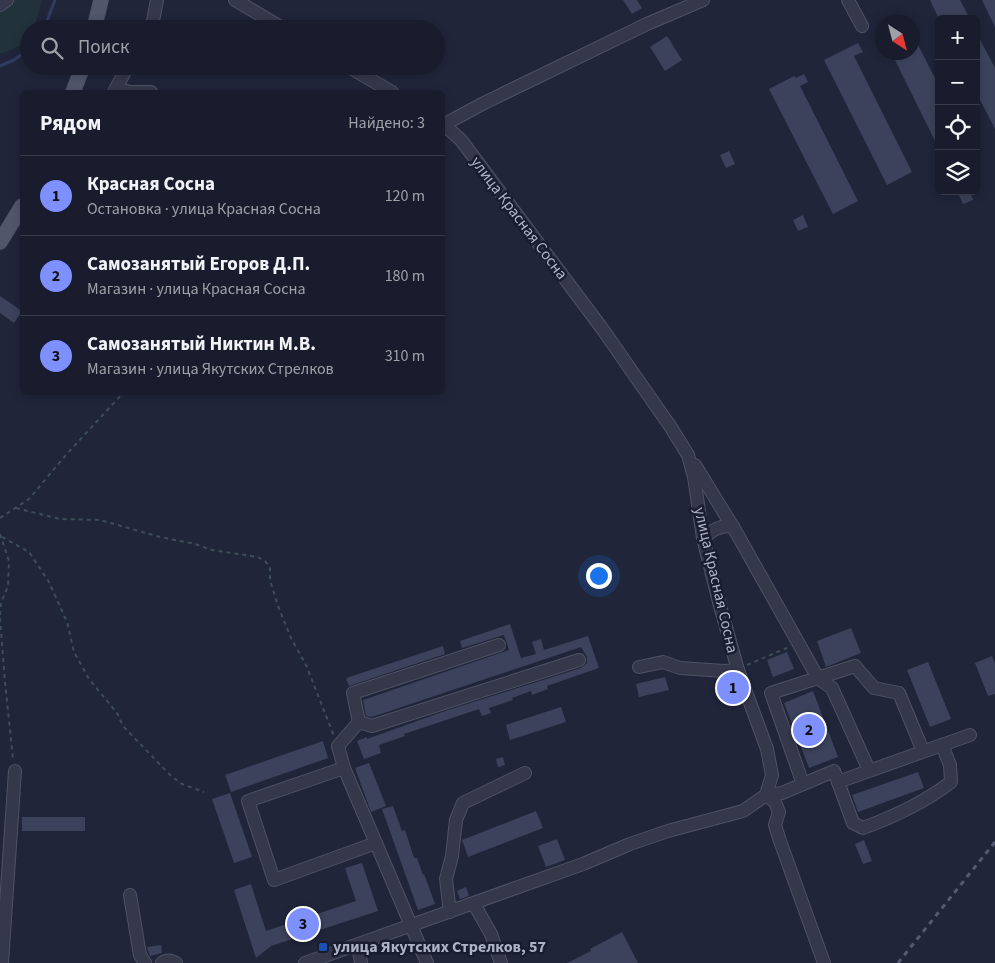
<!DOCTYPE html>
<html lang="ru">
<meta charset="utf-8">
<style>
:root{--surface:#181c2c;--page:#212534;--text:#f1f3f6;--muted:#9fa1a9;--line:#363a48;--accent:#7d90fd}
body{margin:0;font-family:"Source Sans 3",sans-serif;background:var(--page);color:var(--text)}
.controls{position:absolute;right:15px;top:15px;display:grid;overflow:hidden;border-radius:8px;box-shadow:0 2px 8px #0003}
.controls button{width:45px;height:45px;display:grid;place-items:center;padding:0;border:0;border-bottom:1px solid var(--line);background:var(--surface);color:var(--text);font:25px sans-serif}
.compass{position:absolute;left:875px;top:15px;width:45px;height:45px;border-radius:50%;background:var(--surface);box-shadow:0 2px 8px #0003;rotate:144deg}
.you{position:absolute;left:598px;top:575px;width:18px;height:18px;margin:-12px;border:4px solid #fff;border-radius:50%;background:#1a73e8;box-shadow:0 0 0 8px #1a73e833}
.badge{display:grid;place-items:center;width:32px;height:32px;border-radius:50%;background:var(--accent);color:#111;font-size:16px;font-weight:700}
.pin{position:absolute;translate:-50% -50%;border:2px solid #fff;box-shadow:0 1px 5px #0006}
.list{margin:0;padding:0;list-style:none}
h2{display:flex;justify-content:space-between;align-items:center;height:65px;margin:0;padding:0 20px;font-size:21px}
h2 small{font-size:16px;font-weight:400;color:var(--muted)}
.list li{display:grid;grid-template-columns:32px 1fr auto;gap:15px;align-items:center;box-sizing:border-box;height:80px;padding:0 20px;border-top:1px solid var(--line)}
.list b{display:block;font-size:19px;white-space:nowrap}
.list p{margin:0;font-size:16px;white-space:nowrap;color:var(--muted)}
.list em{font-size:16px;font-style:normal;color:var(--muted)}
.icon{flex:none;width:28px;height:28px;fill:none;stroke:currentColor;stroke-width:2;stroke-linecap:round;stroke-linejoin:round}
.map{position:relative;flex:none;width:995px;height:963px;overflow:hidden}
.search{position:absolute;background:var(--surface);box-shadow:0 2px 8px #0003;left:20px;top:20px;width:425px;height:55px;display:flex;align-items:center;gap:12px;box-sizing:border-box;padding:0 18px;border-radius:28px;color:var(--muted);font-size:19px}
.panel{position:absolute;background:var(--surface);box-shadow:0 2px 8px #0003;left:20px;top:90px;width:425px;height:305px;border-radius:8px}
.map>svg:first-child{display:block}
.green{fill:#22323b}
.lines{fill:none;stroke-linecap:round;stroke-linejoin:round}
.stream{stroke:#313a60;stroke-width:3}
.building{fill:#3c425b}
.minor-casing{stroke:#4e5265;stroke-width:14}
.major-casing{stroke:#3d4154;stroke-width:16}
.path{stroke:#3d4e56;stroke-width:2;stroke-dasharray:4 4;stroke-linecap:butt}
.minor{stroke:#34384a;stroke-width:12}
.major{stroke:#51566b;stroke-width:15}
.rail{stroke:#555a72;stroke-width:3;stroke-dasharray:5 5;stroke-linecap:butt}
.transit-dot{fill:#1a4fb4;stroke:#191d2f;stroke-width:2}
.labels{text-anchor:middle;dominant-baseline:central;stroke-width:5;stroke-linejoin:round;paint-order:stroke}
.street-label{font-size:16px;fill:#aeb2c7;stroke:#191d2f}
.poi-label{font-size:16px;font-weight:bold;fill:#aeb2c7;stroke:#191d2f;text-anchor:start}
</style>
<div class="map">
<svg width="995" height="963" viewBox="0 0 995 963">
<rect width="100%" height="100%" fill="#20253a"/>
<path class="green" d="M0,0H42L36,22L32,29H29C29,46 13,49 0,54Z"/>
<g class="lines">
<g class="stream">
<path d="M44,29L55,0"/>
<path d="M0,66L14,60L29,49"/>
</g>
</g>
<g class="building">
<path d="M623,0H637L642,8L632,14Z"/>
<path d="M930,0H960L970,19H939Z"/>
<path d="M982,0H995V27Z"/>
<path d="M976,32L995,68V129L976,92Z"/>
<path d="M912,33L939,86V149L891,52H912Z"/>
<path d="M667,36L682,60L665,71L650,47Z"/>
<path d="M858,43L863,52L854,56L912,172L887,185L824,60Z"/>
<path d="M804,74L808,82L800,86L858,201L833,214L769,89L794,76L796,78Z"/>
<path d="M729,151L735,164L726,168L720,155Z"/>
<path d="M957,191H970L973,200L963,204Z"/>
<path d="M803,215L808,227L798,231L793,220Z"/>
<path d="M0,296L22,311L14,323L0,313Z"/>
<path d="M510,624L521,658L536,654L532,642L541,639L544,650L588,636L599,668L547,686L548,689L532,695L531,691L512,698L513,700L489,708L491,713L482,716L479,709L404,734L405,736L379,745L381,753L364,759L357,741L367,737V739L448,710L581,668L587,663V657L581,647L375,716L372,717L366,716L363,700L509,650L504,635L462,648L460,641Z"/>
<path d="M851,628L861,653L826,667L817,641Z"/>
<path d="M443,646L445,654L349,686L346,678Z"/>
<path d="M787,652L794,669L773,677L767,660Z"/>
<path d="M992,656L995,663V694L988,696L975,663Z"/>
<path d="M928,662L951,719L930,727L907,670Z"/>
<path d="M665,677L669,690L639,697L636,684Z"/>
<path d="M813,691L838,757L809,768L784,703Z"/>
<path d="M561,707L566,722L510,740L506,725Z"/>
<path d="M323,741L328,758L231,792L225,775Z"/>
<path d="M503,757L505,765L498,767L496,759Z"/>
<path d="M369,763L386,806L371,812L355,768Z"/>
<path d="M918,772L924,788L858,812L852,795Z"/>
<path d="M230,793L252,857L234,863L212,799Z"/>
<path d="M393,806L402,831L405,830L414,858H417L423,875L424,874L435,904L418,910L382,809Z"/>
<path d="M536,811L543,828L468,857L462,840Z"/>
<rect x="22" y="817" width="63" height="14"/>
<path d="M557,839L565,860L546,867L538,846Z"/>
<path d="M864,840L872,861L863,864L855,844Z"/>
<path d="M362,863L378,911L271,946L256,958L234,890L251,884L266,931L356,901L345,868Z"/>
<path d="M466,887L469,896L460,899L457,891Z"/>
<path d="M622,932L638,963H567L591,951L590,949Z"/>
<path d="M161,945L162,953L150,956L147,947Z"/>
</g>
<g class="lines">
<g class="minor-casing">
<g id="minor">
<path d="M235,0L284,29"/>
<path d="M848,0L862,26"/>
<path d="M0,5L7,0"/>
<path d="M149,29L153,21L157,0"/>
<path d="M347,66L392,92"/>
<path d="M117,88L129,92H151"/>
<path d="M114,92L128,66"/>
<path d="M445,124L484,103L647,24L703,0"/>
<path d="M695,465L736,532L818,678L832,688L869,770"/>
<path d="M703,538C713,530 720,525 733,526"/>
<path d="M639,667L663,662L680,668L724,671L738,670"/>
<path d="M359,722L338,746L344,768L427,963"/>
<path d="M359,722L372,726L579,660"/>
<path d="M359,722L353,693L499,645"/>
<path d="M344,768L248,801L274,880L376,843"/>
<path d="M838,782L970,735"/>
<path d="M803,784L771,693L855,666L874,688L899,693L923,751"/>
<path d="M766,795L782,793L834,771L853,823L863,828C893,817 925,802 951,782L950,765L942,745"/>
<path d="M766,795L775,802L779,812L775,825L780,841L824,963"/>
<path d="M130,895L140,955L145,963"/>
<path d="M474,904L491,934L501,963"/>
<path d="M450,912L446,879L452,856L456,820L463,803L525,773"/>
<path d="M358,945L361,963"/>
<path d="M2,963L15,771"/>
<path d="M162,963C167,959 171,960 176,963"/>
<path d="M305,963L583,864L630,844L668,831L743,811L766,795L772,775L767,749L738,670L719,602L703,538L694,477L688,455L670,426L601,327L461,140L442,123"/>
</g>
</g>
<g class="major-casing">
<g id="major">
<path d="M94,29L101,0"/>
<path d="M73,92L83,66"/>
<path d="M0,242L22,206"/>
</g>
</g>
<g class="path">
<path d="M16,508L60,519L100,520L160,537L195,544L212,550L258,557L265,561L270,567V580L278,606L291,638L306,665L334,736"/>
<path d="M0,518L29,499L65,456L124,392"/>
<path d="M0,534L9,561L8,586L1,603L0,617"/>
<path d="M2,537L29,552L49,582L67,622L74,652L89,679L117,713L123,726L171,776L182,784L204,792"/>
<path d="M0,618L5,682L13,759"/>
<path d="M747,665L789,647"/>
</g>
<use href="#minor" class="minor"/>
<use href="#major" class="major"/>
<path class="rail" d="M898,963L995,842"/>
</g>
<rect class="transit-dot" x="318" y="942" width="10" height="10" rx="2.5"/>
<g class="labels">
<g class="street-label">
<text transform="translate(519 218) rotate(53)">улица Красная Сосна</text>
<text transform="translate(716 580) rotate(77)">улица Красная Сосна</text>
</g>
<g class="poi-label">
<text x="333" y="947">улица Якутских Стрелков, 57</text>
</g>
</g>
</svg>
<div class="controls">
<button>+</button>
<button>−</button>
<button><svg class="icon" aria-label="locate" viewBox="0 0 24 24"><circle cx="12" cy="12" r="6"/><path d="M12 2v4M12 18v4M2 12h4M18 12h4"/></svg></button>
<button><svg class="icon" aria-label="layers" viewBox="0 0 24 24"><path d="M12 4l9 5-9 5-9-5zM3 14l9 5 9-5"/></svg></button>
</div>
<svg class="compass" viewBox="-18 -18 36 36"><path d="M0-13l5 13h-10z" fill="#e53935"/><path d="M0 13l5-13h-10z" fill="#9fa1a9"/></svg>
<div class="you"></div>
<div class="pin badge" style="left:733px;top:688px">1</div>
<div class="pin badge" style="left:809px;top:730px">2</div>
<div class="pin badge" style="left:303px;top:924px">3</div>
<div class="search"><svg class="icon" aria-label="search" viewBox="0 0 24 24"><circle cx="10" cy="10" r="6"/><path d="M15 15l6 6"/></svg>Поиск</div>
<section class="panel">
<h2>Рядом<small>Найдено: 3</small></h2>
<ul class="list">
<li><span class="badge">1</span><div><b>Красная Сосна</b><p>Остановка · улица Красная Сосна</p></div><em>120 m</em></li>
<li><span class="badge">2</span><div><b>Самозанятый Егоров Д.П.</b><p>Магазин · улица Красная Сосна</p></div><em>180 m</em></li>
<li><span class="badge">3</span><div><b>Самозанятый Никтин М.В.</b><p>Магазин · улица Якутских Стрелков</p></div><em>310 m</em></li>
</ul>
</section>
</div>
